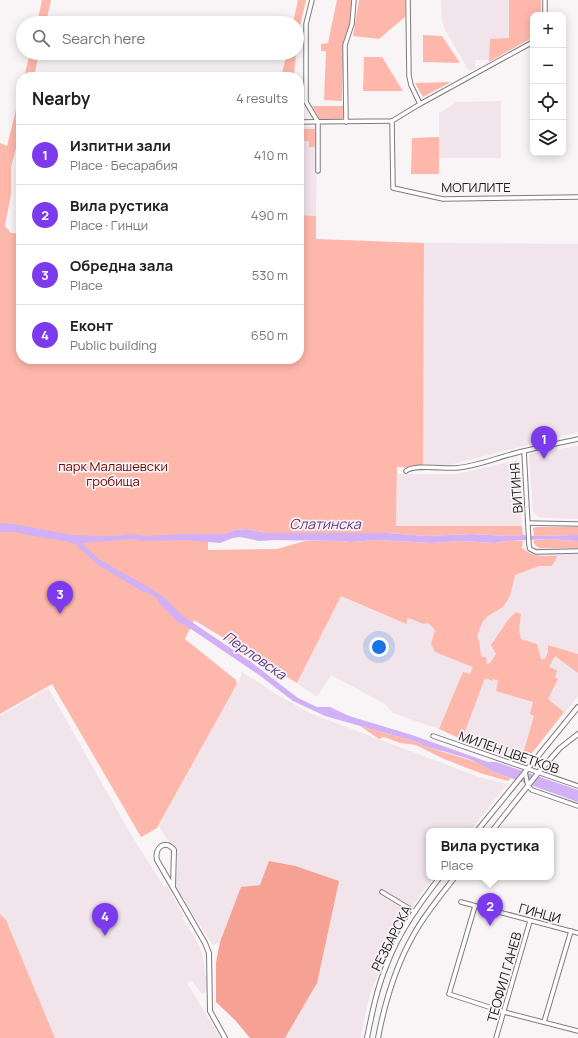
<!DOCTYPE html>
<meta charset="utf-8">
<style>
:root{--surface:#fff;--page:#f2f2f2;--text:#202124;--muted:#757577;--line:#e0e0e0;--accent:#7c3aed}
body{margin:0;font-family:Manrope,sans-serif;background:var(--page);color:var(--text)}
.controls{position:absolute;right:12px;top:12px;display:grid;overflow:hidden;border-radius:8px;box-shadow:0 2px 10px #0003}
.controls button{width:36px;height:36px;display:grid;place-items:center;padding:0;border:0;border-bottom:1px solid var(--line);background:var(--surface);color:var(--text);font:20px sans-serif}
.you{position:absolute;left:379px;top:647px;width:14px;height:14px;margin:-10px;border:3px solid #fff;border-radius:50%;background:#1a73e8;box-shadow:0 0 0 6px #1a73e833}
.badge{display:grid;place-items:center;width:26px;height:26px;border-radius:50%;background:var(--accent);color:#fff;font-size:13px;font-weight:700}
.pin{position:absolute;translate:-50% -33px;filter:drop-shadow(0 1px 2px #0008)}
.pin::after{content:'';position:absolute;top:21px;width:14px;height:12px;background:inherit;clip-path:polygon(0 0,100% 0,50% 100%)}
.popup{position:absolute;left:426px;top:828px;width:128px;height:52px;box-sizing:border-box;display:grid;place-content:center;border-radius:8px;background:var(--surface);filter:drop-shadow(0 1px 3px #0005);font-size:13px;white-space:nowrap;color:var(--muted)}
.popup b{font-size:15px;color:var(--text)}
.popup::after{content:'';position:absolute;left:50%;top:100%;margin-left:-8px;border:8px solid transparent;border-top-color:var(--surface)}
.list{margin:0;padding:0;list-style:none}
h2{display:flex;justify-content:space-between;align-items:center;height:52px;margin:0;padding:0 16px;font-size:17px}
h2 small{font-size:13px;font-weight:400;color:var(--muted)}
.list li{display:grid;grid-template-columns:26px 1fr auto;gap:12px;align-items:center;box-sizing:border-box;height:60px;padding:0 16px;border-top:1px solid var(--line)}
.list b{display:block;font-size:15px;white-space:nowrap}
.list p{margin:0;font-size:13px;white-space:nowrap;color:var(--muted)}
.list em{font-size:13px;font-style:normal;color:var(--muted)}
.icon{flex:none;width:22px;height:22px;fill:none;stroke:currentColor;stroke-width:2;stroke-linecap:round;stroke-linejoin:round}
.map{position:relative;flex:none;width:578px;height:1038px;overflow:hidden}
.search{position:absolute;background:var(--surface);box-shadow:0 2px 10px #0003;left:16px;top:16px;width:288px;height:44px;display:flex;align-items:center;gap:10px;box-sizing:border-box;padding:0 14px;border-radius:22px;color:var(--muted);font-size:15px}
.panel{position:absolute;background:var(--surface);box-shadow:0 2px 10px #0003;left:16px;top:72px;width:288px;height:292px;border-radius:16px}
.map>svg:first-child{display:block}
.built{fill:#f1e4ea}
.green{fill:#feb8ab}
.forest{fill:#f5a193}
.water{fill:#d1b0f6}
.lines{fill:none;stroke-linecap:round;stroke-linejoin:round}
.minor-casing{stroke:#7f7b7d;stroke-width:5.5}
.tertiary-casing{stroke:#7f7b7d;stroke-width:6}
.minor{stroke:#fff;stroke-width:3.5}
.tertiary{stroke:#fff;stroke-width:4}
.labels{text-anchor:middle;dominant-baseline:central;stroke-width:3.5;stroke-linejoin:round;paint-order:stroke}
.street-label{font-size:13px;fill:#1c1a1b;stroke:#f9f4f6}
.park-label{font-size:13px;fill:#6c0701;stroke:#f9f4f6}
.water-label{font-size:14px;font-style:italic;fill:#64398a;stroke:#f9f4f6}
</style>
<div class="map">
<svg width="578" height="1038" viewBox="0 0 578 1038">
<rect width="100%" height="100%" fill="#f9f4f6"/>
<g class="built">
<path d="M441,0H541V15H533V37L530,40L489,62L488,60H475L476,68L469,71L445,30L442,21Z"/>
<path d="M501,101V158H439V113L457,102Z"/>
<path d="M299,127H317L316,216L299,215Z"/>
<path d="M424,243L578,244V432L449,465L423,464Z"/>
<path d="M578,446V519L550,518L538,517L533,511L529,454Z"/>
<path d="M517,460L519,461L522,526H396L397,474H458Z"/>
<path d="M508,548H578V696L525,762L470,743L439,729L393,713L385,704L331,675L317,697L297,683L341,596L405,624L408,618Z"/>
<path d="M242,672L281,697L312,714L479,777L507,784L470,831H429V877H434L420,895L392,941L370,994L360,1038H285L317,983L260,885L241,888L220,942L213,945L176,888L178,857L159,826L239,681Z"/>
<path d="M48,688L130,833L164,887L167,886L184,917L182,918L196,940L201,951L204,964L205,976H207L208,991L202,994L192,981L187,983L220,1038H55L6,920L0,914V716Z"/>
</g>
<g class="green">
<path d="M42,0H51L46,23H37Z"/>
<path d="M298,0H306L300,26L298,53H296L294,76L281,77L287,53H297V23H293Z"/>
<path d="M337,0H353L352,18L343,44L342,101L324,100L326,51H321V44L328,43Z"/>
<path d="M359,0H405V17L379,39L353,36Z"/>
<path d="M509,0H541V15H533V37L489,62L490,39L509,38Z"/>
<path d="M423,35L442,36L460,63L423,62Z"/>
<path d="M30,53H39L34,77H24Z"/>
<path d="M364,57H382L403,91H363Z"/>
<path d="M451,82L423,97L415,83Z"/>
<path d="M21,90V129L11,167V194L5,226L11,233L21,234V359H299V215L316,216V239L424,243L423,468L397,467L396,526H522L523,535L512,536L472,534L427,536L387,533H267L247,529L235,530L224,534H208V550L277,549L305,541H339L351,542L377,540L432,543L460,541L495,543L507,541H523L522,548C533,558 543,556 557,556L554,563L551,566H539L515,575L510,596L503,607L488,616L483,621L477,636C481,644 479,649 482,657H486L487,664L490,663L496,654L491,645L508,620L516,612L521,614L519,630L521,639L537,644L541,659H545L548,652V645L578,654V673L555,656L549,667L557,670L555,677L558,679L548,699L564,712L525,762L521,761L534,716L530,714L533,702L496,691L498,680L493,679V681L485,678L464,734L472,737L470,743L439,729L463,672L470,674L473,667L435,652L431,644L435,630L428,623L424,624L408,618L406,624L341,596L297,683L194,620L185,639L236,680L237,684L157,828L141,837L52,684L0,714V143L7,146Z"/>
<path d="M312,106H344L343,118L341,119L320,120Z"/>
<path d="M299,129H315V147H309V141H299Z"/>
<path d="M439,137V174H411L412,138Z"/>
<path d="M536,527H578V535L534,536L533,528Z"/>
<path d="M549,539L578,541V548H539L534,544V540Z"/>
<path d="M360,726L417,742L424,746L476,762L486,766L491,771L511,778L508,781L480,773L444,759L416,745L400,743L384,737L379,739Z"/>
<path d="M0,914L6,920L55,1038H0Z"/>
</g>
<path class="forest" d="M269,861L295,866L339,881L317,983L285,1038H250L235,1020L216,1002V962L220,942L241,887L260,885Z"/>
<path class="water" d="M0,523L13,524L73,535L93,536H116L133,534L146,536L187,534H224L235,530L247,529L267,533H387L427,536L472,534L512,536L523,535L535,536L578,535V541L549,539L507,541L495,543L460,541L432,543L377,540L351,542L339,541L274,540L259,541L240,537L233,538L220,543L186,540L144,541L133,539L82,543C87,548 93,554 98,558C125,577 160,587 180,614L251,662L298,698L317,707H330L349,716L412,735L488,762H496L578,790V802L491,771C476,758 444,752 424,746L417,742L325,716L293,701L259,675L194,631L177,621L159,603L157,598L146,592H143L98,565L75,544L65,541L32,536L15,532H0Z"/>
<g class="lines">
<g class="minor-casing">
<g id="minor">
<path d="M312,0L306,24V102L318,122V171"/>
<path d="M408,0L409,76L411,85L420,104"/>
<path d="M545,15V0"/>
<path d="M392,121L393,188L443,199L578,197"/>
<path d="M299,122L392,121L420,104L533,42"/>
<path d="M346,122L345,45L352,24L354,0"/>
<path d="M524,451L529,545L530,549L536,552L578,551"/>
<path d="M406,471C414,464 443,469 455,468C474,467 493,459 512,454C534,448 556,444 578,439"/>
<path d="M528,523L578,524"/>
<path d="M433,736L578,786"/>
<path d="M525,772L528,786L532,790L578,806"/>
<path d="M382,892L415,912"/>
<path d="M461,902L578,933"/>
<path d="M475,906L449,994L504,1012L578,1031"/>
<path d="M544,1022L571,931"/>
<path d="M496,1038L530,921"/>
</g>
</g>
<g class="tertiary-casing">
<g id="tertiary">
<path d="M477,831L578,707"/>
<path d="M492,831L538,773L560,748L578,734"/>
<path d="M173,887L174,850C166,839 154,847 157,860L205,943L209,953L210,1011L225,1038"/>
<path d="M367,1038C372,1013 377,988 387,964C399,932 420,903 440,877"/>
<path d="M378,1038C385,1001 395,967 414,934C425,914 441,895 455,877"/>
</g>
</g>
<use href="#minor" class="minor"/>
<use href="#tertiary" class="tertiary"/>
</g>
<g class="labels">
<g class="street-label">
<text x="476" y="187">МОГИЛИТЕ</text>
<text transform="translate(516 488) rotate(-94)">ВИТИНЯ</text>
<text transform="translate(509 752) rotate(19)">МИЛЕН ЦВЕТКОВ</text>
<text transform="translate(540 913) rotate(15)">ГИНЦИ</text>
<text transform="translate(391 938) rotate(-63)">РЕЗБАРСКА</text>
<text transform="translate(504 977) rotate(-74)">ТЕОФИЛ ГАНЕВ</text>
</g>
<g class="park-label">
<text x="113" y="466">парк Малашевски<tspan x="113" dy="15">гробища</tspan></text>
</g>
<g class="water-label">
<text x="325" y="523">Слатинска</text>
<text transform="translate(255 655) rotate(35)">Перловска</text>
</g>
</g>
</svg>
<div class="controls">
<button>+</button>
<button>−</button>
<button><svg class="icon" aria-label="locate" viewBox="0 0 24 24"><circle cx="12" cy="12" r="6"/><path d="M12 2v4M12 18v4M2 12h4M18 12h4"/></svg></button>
<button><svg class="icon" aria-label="layers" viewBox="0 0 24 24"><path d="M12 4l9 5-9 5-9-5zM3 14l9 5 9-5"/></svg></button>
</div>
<div class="you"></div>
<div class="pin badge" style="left:544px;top:459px">1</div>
<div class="pin badge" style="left:490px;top:926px">2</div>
<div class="popup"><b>Вила рустика</b>Place</div>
<div class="pin badge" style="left:60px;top:614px">3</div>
<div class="pin badge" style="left:105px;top:936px">4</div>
<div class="search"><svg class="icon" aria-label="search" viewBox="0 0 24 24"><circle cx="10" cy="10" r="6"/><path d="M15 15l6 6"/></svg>Search here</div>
<section class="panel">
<h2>Nearby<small>4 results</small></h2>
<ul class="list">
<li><span class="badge">1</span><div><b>Изпитни зали</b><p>Place · Бесарабия</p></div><em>410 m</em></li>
<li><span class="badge">2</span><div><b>Вила рустика</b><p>Place · Гинци</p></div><em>490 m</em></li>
<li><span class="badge">3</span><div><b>Обредна зала</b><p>Place</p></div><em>530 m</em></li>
<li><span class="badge">4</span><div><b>Еконт</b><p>Public building</p></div><em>650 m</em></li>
</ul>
</section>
</div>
